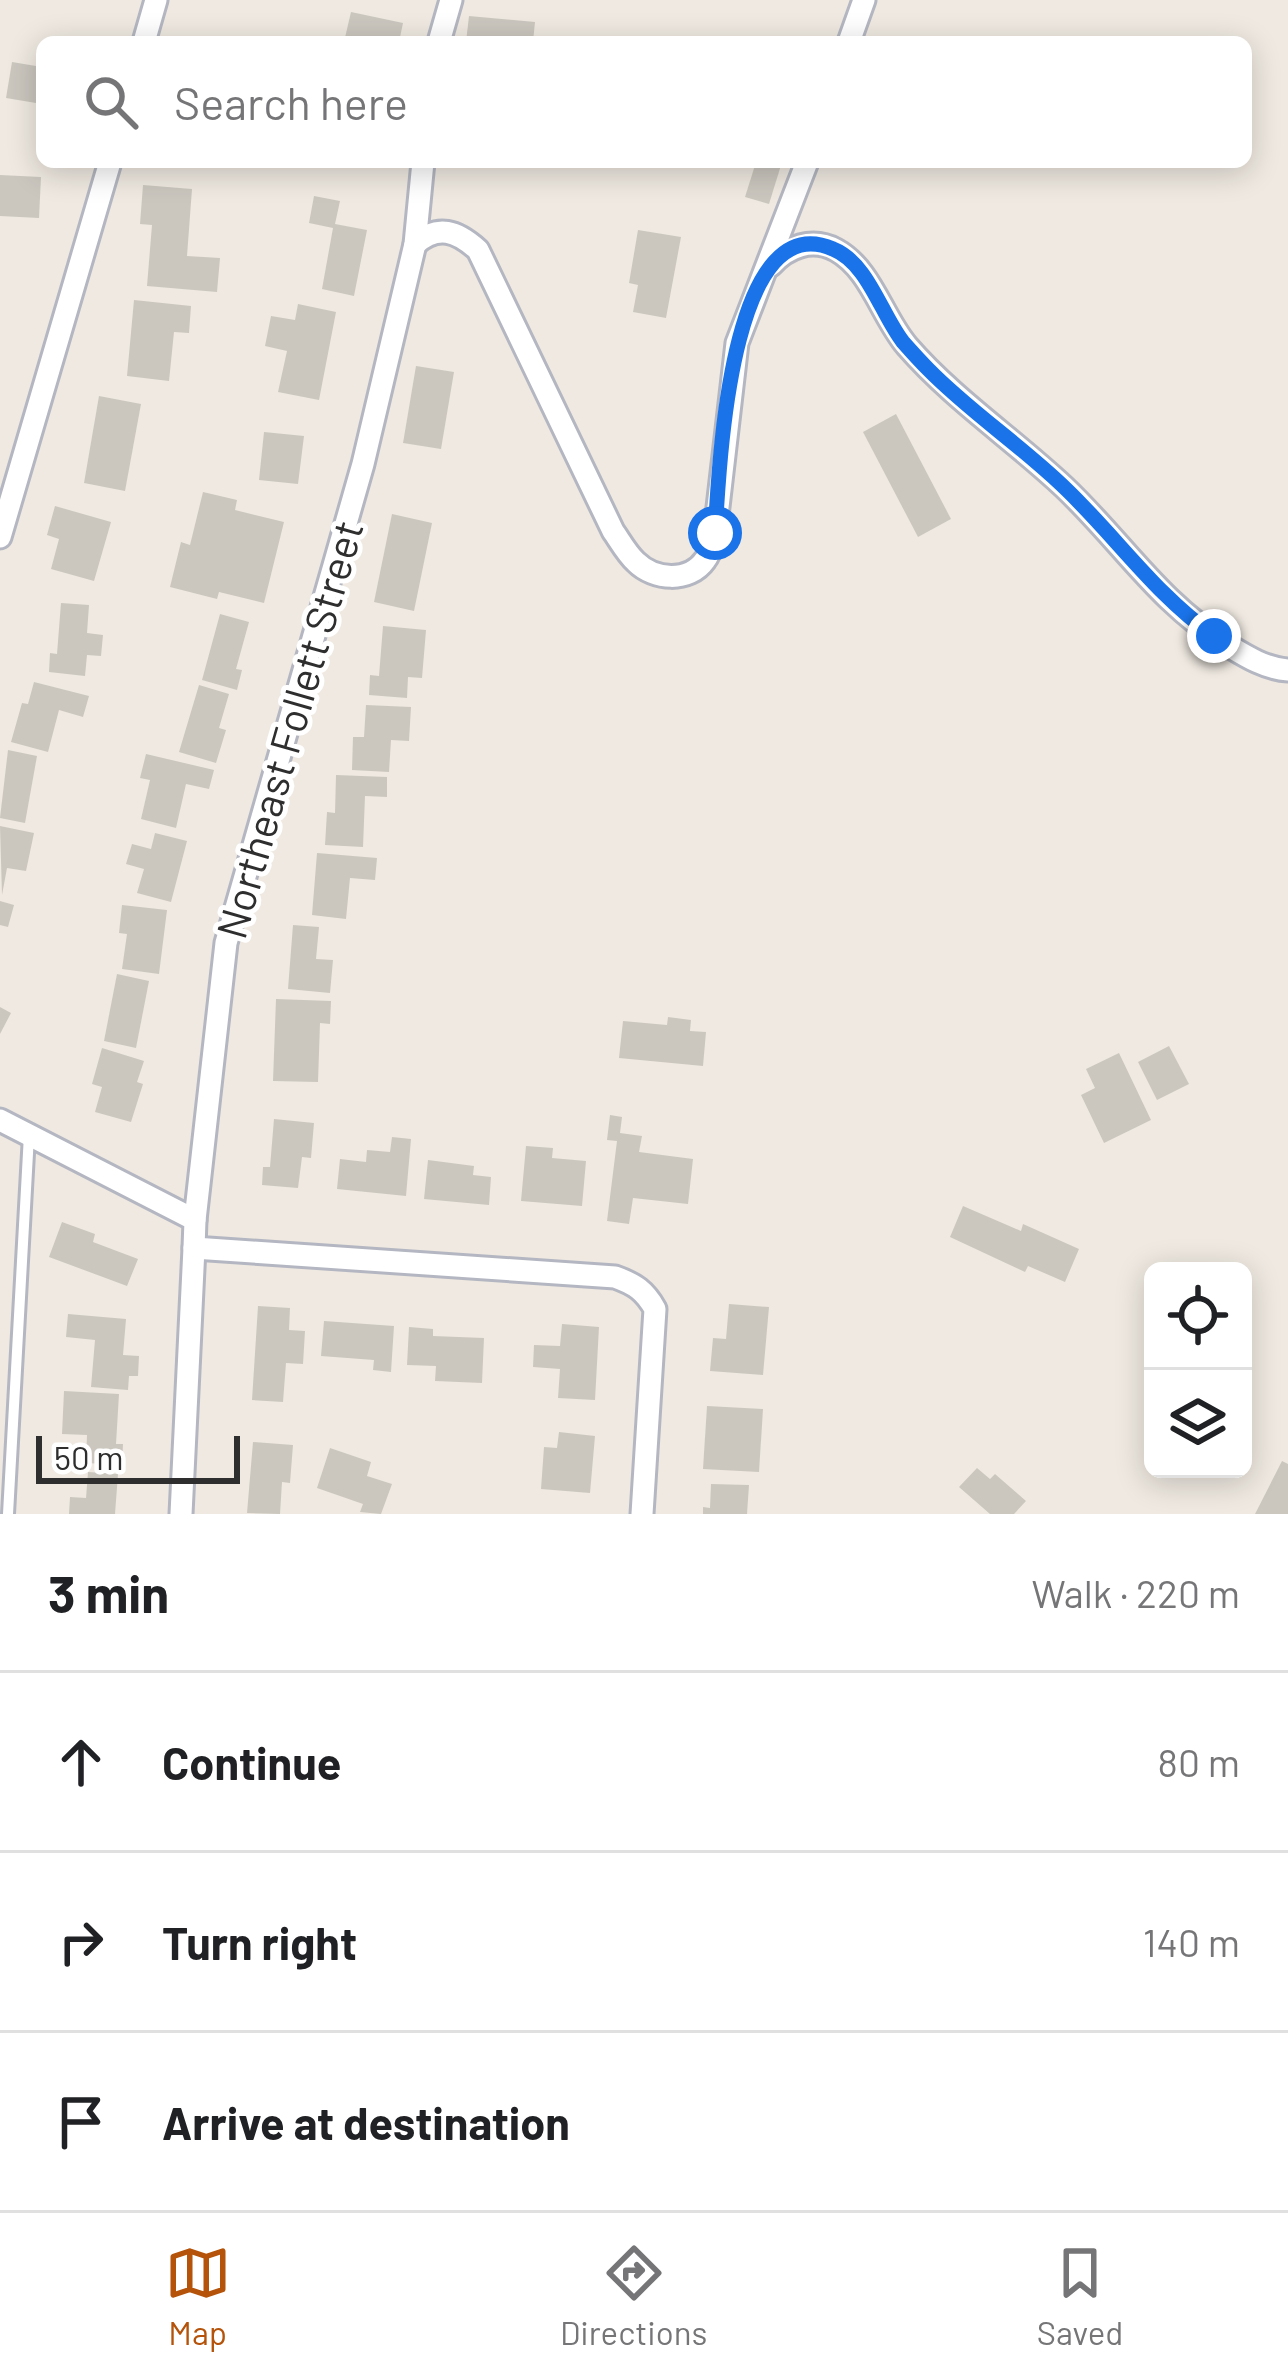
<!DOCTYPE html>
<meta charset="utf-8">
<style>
:root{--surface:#fff;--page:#f2f2f2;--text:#202124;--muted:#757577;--line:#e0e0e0;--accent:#b45309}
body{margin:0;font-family:Barlow,sans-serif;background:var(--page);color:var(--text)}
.controls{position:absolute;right:36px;bottom:36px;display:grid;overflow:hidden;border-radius:18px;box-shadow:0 6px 30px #0003}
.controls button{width:108px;height:108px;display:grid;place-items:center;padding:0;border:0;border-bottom:3px solid var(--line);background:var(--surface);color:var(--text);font:60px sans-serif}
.scale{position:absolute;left:36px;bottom:30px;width:204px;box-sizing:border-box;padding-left:12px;border:6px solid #2e2e2e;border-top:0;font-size:33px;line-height:42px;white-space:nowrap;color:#2e2e2e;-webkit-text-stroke:9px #fff;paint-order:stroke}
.stop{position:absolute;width:36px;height:36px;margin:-27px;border:9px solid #1a73e8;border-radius:50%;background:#fff}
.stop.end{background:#1a73e8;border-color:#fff;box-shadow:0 3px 12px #0008}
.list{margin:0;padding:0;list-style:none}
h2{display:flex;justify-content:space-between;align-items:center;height:156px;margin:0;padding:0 48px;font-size:51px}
h2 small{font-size:39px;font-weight:400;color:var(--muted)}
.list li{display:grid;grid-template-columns:78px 1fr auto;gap:36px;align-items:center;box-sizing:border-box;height:180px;padding:0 48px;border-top:3px solid var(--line)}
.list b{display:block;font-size:45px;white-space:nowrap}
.list em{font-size:39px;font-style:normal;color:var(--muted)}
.icon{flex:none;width:66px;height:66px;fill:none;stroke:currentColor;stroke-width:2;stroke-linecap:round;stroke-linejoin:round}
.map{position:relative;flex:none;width:1288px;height:1514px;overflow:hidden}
.search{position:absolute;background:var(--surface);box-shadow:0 6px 30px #0003;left:36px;right:36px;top:36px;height:132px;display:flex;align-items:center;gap:30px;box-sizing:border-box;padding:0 42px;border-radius:18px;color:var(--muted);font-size:45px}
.sheet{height:696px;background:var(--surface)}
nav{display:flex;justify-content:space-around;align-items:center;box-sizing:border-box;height:168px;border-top:3px solid var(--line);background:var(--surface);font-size:33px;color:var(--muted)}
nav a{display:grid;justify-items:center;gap:6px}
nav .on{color:var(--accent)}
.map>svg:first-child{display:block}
.building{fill:#cbc7bf}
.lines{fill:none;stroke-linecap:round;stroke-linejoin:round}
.service-casing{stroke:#b4b7c1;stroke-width:16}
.minor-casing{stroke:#b4b7c1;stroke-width:27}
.service{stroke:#fff;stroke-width:10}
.minor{stroke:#fff;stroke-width:21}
.route{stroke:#1a73e8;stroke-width:15}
.labels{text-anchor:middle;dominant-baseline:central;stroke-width:10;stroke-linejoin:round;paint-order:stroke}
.street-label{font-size:42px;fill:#2e2e2e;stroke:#fff}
</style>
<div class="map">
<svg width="1288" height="1514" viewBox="0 0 1288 1514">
<rect width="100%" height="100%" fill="#efe9e1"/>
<g class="building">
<path d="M351,12L403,23L399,42H344Z"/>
<path d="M469,16L535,22L533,42H466Z"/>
<path d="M12,62L42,67V104L6,98Z"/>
<path d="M756,162H782L769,204L745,197Z"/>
<path d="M0,175L41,177L39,218L0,216Z"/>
<path d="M143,185L192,189L187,256L220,258L217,292L147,286L152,225L140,224Z"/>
<path d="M314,196L340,201L335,224L367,230L354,296L322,289L333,228L309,223Z"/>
<path d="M638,230L681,237L666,318L633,312L638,285L629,283Z"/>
<path d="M134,300L191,306L189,333L174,332L169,381L127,376Z"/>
<path d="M298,304L336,312L319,400L278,392L287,351L265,346L271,316L295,320Z"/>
<path d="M416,366L454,372L441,449L403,443Z"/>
<path d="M99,396L141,404L125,491L84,483Z"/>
<path d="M896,414L951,519L918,537L863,432Z"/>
<path d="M264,432L304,436L298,484L259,480Z"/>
<path d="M203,492L237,500L235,510L284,522L264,603L219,592L217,599L170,587L181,542L190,545Z"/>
<path d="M55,506L111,522L94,581L51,569L59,539L47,535Z"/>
<path d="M392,514L432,523L414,611L374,602Z"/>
<path d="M61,603L89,605L87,633L103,635L101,656L87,655L85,676L49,672L50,653L57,654Z"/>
<path d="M220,614L249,622L236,669L242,670L237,690L202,680Z"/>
<path d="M383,626L426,630L422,678L408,677L407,698L369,695L370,675L379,676Z"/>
<path d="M34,682L89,696L83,717L59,710L48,752L11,742L22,703L28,704Z"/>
<path d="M199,685L229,694L219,728L226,730L216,763L179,752Z"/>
<path d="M366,705L411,707L409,741L391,740L389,772L352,770L353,737H364Z"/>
<path d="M8,750L37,756L25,823L0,818Z"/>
<path d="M146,754L214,770L209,789L186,784L176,828L141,819L150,780L140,778Z"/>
<path d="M336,775L387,777V797L365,796L363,847L325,845L327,812L335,813Z"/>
<path d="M0,826L34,833L26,871L7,868L2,895Z"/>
<path d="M155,833L187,841L171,902L137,893L144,869L126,864L132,844L151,849Z"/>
<path d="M317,853L377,858L375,880L350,878L346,919L312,915Z"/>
<path d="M0,901L14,905L8,927L0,925Z"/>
<path d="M122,905L167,910L159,974L122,969L127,934L119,933Z"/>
<path d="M293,925L319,927L316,959L333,960L330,993L288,989Z"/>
<path d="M117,974L149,981L136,1048L104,1041Z"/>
<path d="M276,999L331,1001L330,1024L320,1023L318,1082L273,1081Z"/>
<path d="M0,1007L11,1013L0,1034Z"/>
<path d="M668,1017L691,1020L690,1031L706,1032L703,1066L619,1058L623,1021L667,1025Z"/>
<path d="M1169,1046L1189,1084L1157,1100L1138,1062Z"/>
<path d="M102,1048L144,1061L137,1082L143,1084L131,1122L95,1112L102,1087L92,1084Z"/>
<path d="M1119,1053L1151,1120L1104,1143L1081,1095L1095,1088L1086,1069Z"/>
<path d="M610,1115L622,1117L620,1133L642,1136L639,1152L693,1159L688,1204L633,1198L629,1224L607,1221L617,1141L607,1140Z"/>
<path d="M274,1119L314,1123L311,1158L302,1157L298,1188L262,1185L263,1167H270Z"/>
<path d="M392,1137L411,1139L406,1196L337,1189L340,1159L366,1162L367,1150L390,1152Z"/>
<path d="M526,1146L553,1148L552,1158L586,1161L582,1206L521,1201Z"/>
<path d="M428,1160L474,1166L473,1175L491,1177L489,1205L424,1199Z"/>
<path d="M963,1206L1021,1231L1023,1224L1079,1249L1065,1282L1028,1266L1025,1272L950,1237Z"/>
<path d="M62,1222L95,1234L93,1242L138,1259L127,1286L49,1257Z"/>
<path d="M729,1304L769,1307L763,1375L710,1371L713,1338L726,1339Z"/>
<path d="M258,1306L290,1308L289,1330L305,1331L303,1364L286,1363L283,1402L252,1400Z"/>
<path d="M68,1314L126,1319L123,1355L139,1356L138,1376H129L128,1390L91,1387L95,1340L66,1337Z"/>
<path d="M324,1321L394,1326L391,1372L373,1370L374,1360L321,1356Z"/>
<path d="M562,1324L599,1327L595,1400L558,1398L560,1369L533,1367L534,1345L560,1346Z"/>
<path d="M409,1327L433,1329V1336L484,1338L482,1383L435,1381L436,1366L407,1365Z"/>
<path d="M64,1391L119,1394L116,1444H123L122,1465L86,1463L87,1435L62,1434Z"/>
<path d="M707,1406L763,1409L759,1472L703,1469Z"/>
<path d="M559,1432L595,1436L590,1493L541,1489L544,1447L557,1448Z"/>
<path d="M253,1442L293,1445L290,1483L282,1482L280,1514L247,1513Z"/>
<path d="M330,1448L371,1462L367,1476L392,1484L381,1514L360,1512L363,1504L317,1488Z"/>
<path d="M1282,1461L1288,1464V1514H1255Z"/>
<path d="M977,1468L990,1479L995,1474L1026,1501L1014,1514H990L959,1487Z"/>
<path d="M88,1472L118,1474L115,1514H69L70,1497L86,1498Z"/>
<path d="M711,1484L749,1485L747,1514H703V1507L710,1508Z"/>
</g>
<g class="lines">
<g class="service-casing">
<path id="service" d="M8,1514L29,1135"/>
</g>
<g class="minor-casing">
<g id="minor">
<path d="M144,42L156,0"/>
<path d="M439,42L451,0"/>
<path d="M849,42L864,0"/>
<path d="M415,244C438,224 457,231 478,250L613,531C620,541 627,554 636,562C654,580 689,583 705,560C711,553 712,542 715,533L737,343L807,162"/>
<path d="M771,265C787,247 812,237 836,250C871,269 882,317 907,346C953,399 1013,439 1064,487C1123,543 1157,601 1229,646C1247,657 1267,669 1288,670"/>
<path d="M0,537L110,162"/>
<path d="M0,1120L195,1220L194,1248L615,1277C635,1284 645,1291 655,1309L642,1514"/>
<path d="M195,1220L226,943L363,464L415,244L423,162"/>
<path d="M181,1514L194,1248"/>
</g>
</g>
<use href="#service" class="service"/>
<use href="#minor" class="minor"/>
</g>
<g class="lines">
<path class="route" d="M715,533C719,475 728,204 833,249C868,263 881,314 903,342C911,351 919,360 928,369C970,412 1022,446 1066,489C1117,538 1155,594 1214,636"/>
</g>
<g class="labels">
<g class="street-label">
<text transform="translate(288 729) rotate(-74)">Northeast Follett Street</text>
</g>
</g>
</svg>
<div class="controls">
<button><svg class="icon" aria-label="locate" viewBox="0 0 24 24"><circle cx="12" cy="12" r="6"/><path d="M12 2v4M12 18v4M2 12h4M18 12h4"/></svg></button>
<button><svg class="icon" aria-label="layers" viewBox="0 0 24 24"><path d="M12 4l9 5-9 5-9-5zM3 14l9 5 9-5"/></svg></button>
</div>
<div class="scale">50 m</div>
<div class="stop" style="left:715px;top:533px"></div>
<div class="stop end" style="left:1214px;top:636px"></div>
<div class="search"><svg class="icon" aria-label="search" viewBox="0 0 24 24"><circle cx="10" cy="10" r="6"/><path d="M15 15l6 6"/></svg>Search here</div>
</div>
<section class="sheet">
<h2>3 min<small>Walk · 220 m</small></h2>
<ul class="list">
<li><svg class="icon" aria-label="ahead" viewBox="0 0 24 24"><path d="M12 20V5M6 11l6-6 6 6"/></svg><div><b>Continue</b></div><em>80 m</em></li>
<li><svg class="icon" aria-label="right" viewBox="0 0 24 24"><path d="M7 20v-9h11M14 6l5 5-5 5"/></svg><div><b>Turn right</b></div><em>140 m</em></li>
<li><svg class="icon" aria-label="arrive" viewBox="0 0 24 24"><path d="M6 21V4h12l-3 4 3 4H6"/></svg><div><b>Arrive at destination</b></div></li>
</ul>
</section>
<nav>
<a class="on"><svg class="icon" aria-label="map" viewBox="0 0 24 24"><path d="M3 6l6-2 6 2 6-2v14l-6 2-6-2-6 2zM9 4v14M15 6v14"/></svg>Map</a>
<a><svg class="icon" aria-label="directions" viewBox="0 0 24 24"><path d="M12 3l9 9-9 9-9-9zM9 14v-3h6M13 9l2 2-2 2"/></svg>Directions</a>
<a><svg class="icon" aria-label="saved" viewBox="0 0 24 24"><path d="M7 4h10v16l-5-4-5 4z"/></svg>Saved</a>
</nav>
